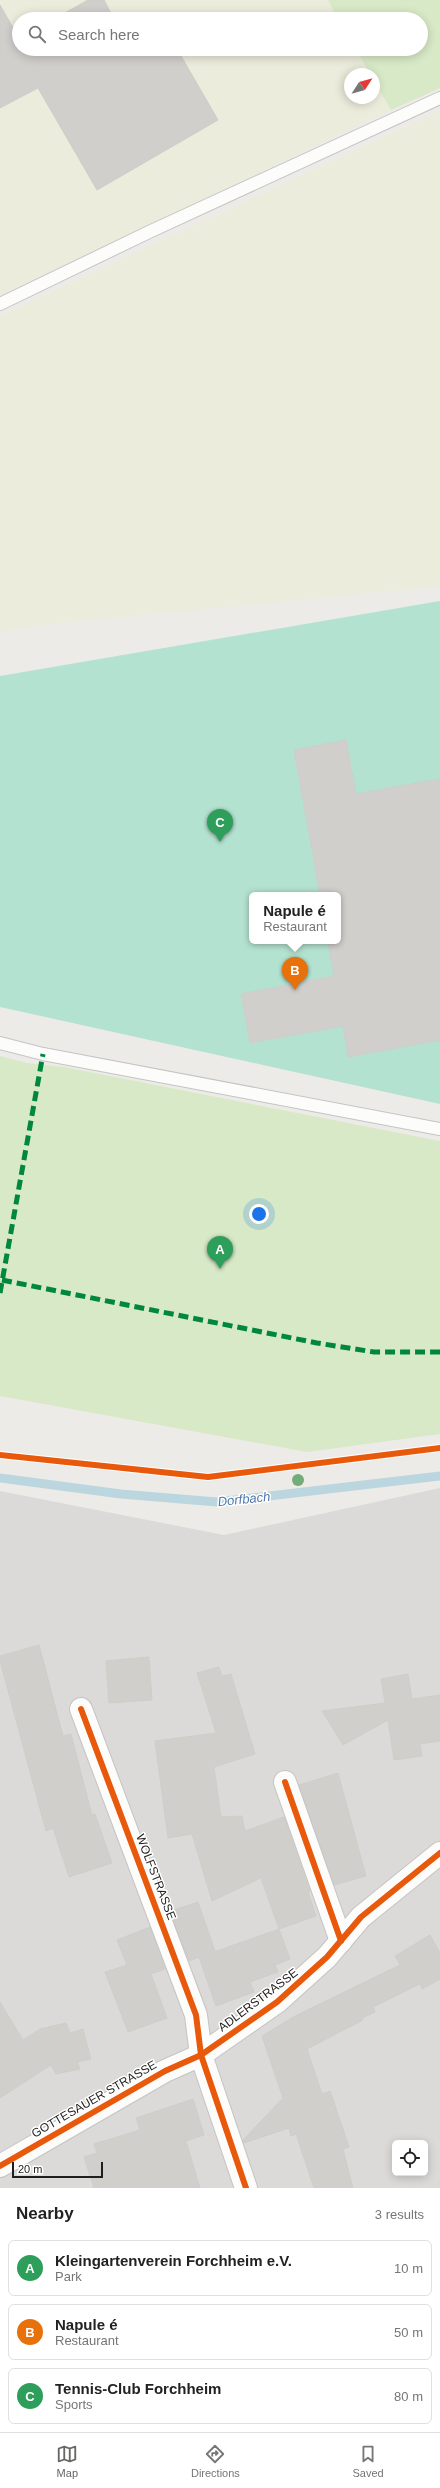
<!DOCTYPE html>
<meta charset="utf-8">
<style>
:root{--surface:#fff;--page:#f6f6f6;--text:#222;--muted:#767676;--line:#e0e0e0;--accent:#666664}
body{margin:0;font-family:Arial,sans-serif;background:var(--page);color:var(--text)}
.controls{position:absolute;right:12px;bottom:12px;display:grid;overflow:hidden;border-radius:6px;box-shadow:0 2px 10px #0003}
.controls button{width:36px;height:36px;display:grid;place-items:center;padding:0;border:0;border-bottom:1px solid var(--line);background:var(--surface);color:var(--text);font:20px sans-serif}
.compass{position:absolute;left:344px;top:68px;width:36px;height:36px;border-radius:50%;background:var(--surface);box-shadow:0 2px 10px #0003;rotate:54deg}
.scale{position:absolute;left:12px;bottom:10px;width:91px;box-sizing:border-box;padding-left:4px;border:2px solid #1e1e1e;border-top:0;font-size:11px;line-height:14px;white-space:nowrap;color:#1e1e1e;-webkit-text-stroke:3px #fff;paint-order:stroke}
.you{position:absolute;left:259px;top:1214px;width:14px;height:14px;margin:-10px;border:3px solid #fff;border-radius:50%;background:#1a73e8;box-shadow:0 0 0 6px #1a73e833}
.badge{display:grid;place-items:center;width:26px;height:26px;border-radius:50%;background:var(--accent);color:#fff;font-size:13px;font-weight:700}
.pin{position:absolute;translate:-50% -33px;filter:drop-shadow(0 1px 2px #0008)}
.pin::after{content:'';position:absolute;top:21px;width:14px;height:12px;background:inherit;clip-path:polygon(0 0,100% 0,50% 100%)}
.popup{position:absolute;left:249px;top:892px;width:92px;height:52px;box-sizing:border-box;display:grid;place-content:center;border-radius:6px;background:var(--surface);filter:drop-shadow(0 1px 3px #0005);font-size:13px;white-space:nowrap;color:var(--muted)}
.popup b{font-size:15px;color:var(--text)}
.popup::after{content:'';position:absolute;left:50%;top:100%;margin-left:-8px;border:8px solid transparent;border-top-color:var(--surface)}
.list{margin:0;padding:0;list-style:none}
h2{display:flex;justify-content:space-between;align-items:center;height:52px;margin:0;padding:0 16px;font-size:17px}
h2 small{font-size:13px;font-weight:400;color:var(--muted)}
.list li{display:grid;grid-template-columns:26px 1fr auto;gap:12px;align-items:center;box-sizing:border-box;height:56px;margin:0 8px 8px;padding:0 8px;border:1px solid var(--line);border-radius:6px}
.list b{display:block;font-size:15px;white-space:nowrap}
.list p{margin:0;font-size:13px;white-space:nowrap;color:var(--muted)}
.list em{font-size:13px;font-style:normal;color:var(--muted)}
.icon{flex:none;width:22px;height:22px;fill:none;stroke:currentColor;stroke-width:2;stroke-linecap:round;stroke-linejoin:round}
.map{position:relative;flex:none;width:440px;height:2188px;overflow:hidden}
.search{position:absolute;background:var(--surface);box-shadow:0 2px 10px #0003;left:12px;right:12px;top:12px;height:44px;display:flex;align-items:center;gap:10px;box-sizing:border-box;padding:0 14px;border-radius:22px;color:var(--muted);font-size:15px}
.sheet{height:244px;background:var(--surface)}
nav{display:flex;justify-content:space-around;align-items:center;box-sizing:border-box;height:56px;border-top:1px solid var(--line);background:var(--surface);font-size:11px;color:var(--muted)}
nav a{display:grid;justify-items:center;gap:2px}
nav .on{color:var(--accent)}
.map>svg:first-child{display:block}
.residential{fill:#dcdad8;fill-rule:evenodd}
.farmland{fill:#ebecdb}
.grass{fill:#d8e9c7}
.pitch{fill:#b4e2d0;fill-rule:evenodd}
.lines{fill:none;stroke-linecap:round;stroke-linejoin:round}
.stream{stroke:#bcd6df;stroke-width:9}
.building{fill:#d1cfcc;stroke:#d0cdc9}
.lane-casing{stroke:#c5c4c3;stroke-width:14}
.street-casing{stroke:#c5c4c3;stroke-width:24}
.lane{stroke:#fcfcfb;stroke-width:12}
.street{stroke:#fcfcfb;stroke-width:22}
.quiet{stroke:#00873e;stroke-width:5;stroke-dasharray:10 5;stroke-linecap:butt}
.cycleway-casing{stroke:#fff;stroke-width:8}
.cycleway{stroke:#e8590c;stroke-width:6}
.tree{fill:#73ac78}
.labels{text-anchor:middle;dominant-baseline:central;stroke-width:3;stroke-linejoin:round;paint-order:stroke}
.street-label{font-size:12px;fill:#1e1e1e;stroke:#fff}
.water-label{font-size:13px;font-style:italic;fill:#4f78aa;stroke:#fff}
</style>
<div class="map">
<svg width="440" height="2188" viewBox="0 0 440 2188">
<rect width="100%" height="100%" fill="#edebe7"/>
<path class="residential" d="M440,1488V2188H0V1491L224,1535ZM395,2143H425V2173H395Z"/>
<g class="farmland">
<path d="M0,0H328L338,19H19V49H356L370,74H350V98H374V81L391,110L0,295Z"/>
<path d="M440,111V586L31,626L0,632V316Z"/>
</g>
<g class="grass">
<path d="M328,0H440V88L391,110L374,81V74H370L356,49H421V19H338Z"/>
<path d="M0,1056L27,1063L64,1067L440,1141V1434L307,1452L0,1396Z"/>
</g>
<path class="pitch" d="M440,601V1104L0,1007V676ZM252,895H338V941H252Z"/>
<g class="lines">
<path class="stream" d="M0,1478L121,1494L217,1502L440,1476"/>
</g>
<g class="building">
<path d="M88,0H104L114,19H54Z"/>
<path d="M0,5L19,38V49H177L218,120L97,190L38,88L0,108Z"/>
<path d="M346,740L356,794L440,779V1040L348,1057L343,1026L250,1043L241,994L334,976L328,941H338V895H320L294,750Z"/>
<path d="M39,1645L63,1736L71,1734L92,1815L95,1814L112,1863L69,1877L53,1828L46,1831L0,1661V1656Z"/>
<path d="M149,1657L152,1700L109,1703L106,1661Z"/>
<path d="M219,1667L222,1676L231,1674L255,1754L214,1767L221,1817L242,1816L245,1831L284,1817L310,1892H308L316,1916L279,1929L290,1959L275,1965L278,1972L250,1982L254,1992L216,2006L199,1957L189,1961L173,1919L177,1917L174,1910L198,1902L215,1951L208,1954L279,1929L261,1878L212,1901L192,1834L168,1838L155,1741L216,1733L197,1673Z"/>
<path d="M408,1674L412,1699L440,1695V1741L420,1744L422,1756L394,1760L388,1720L343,1745L322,1711L385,1703L381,1679Z"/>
<path d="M338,1773L366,1876L334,1885L299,1785Z"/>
<path d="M150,1927L165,1969L151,1974L167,2018L128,2032L105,1972L127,1965L117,1940Z"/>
<path d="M430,1935L440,1953V1979L422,1989L420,1984L373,2007L375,2012L362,2018L363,2020L307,2049L322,2094L330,2091L349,2147L343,2149L353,2188H314L296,2134L291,2136L289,2128L244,2143L243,2140L283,2098L262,2036L295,2016L400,1965L395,1956Z"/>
<path d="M0,2002L23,2040L40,2029L66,2023L70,2033L83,2029L91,2059L77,2062L80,2069L56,2074L51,2065L0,2098Z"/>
<path d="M193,2099L204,2135L186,2141L200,2188H94L84,2157L97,2153L94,2144L140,2130L136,2118Z"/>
</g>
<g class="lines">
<g class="lane-casing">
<g id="lane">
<path d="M0,304L149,232L440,98"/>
<path d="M0,1043L43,1054L440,1129"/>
</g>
</g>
<g class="street-casing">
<g id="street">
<path d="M81,1709L196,2015L201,2055L246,2188"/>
<path d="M285,1782L341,1941"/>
<path d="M0,2166L165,2071L201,2055L277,2002L327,1957L361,1917L440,1853"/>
</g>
</g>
<use href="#lane" class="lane"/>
<use href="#street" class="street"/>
<g class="quiet">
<path d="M2,1280L317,1343L374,1352H440"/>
<path d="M0,1293L43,1054"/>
</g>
<g class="cycleway-casing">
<g id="cycleway">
<path d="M0,1455L208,1477L440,1448"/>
<path d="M81,1709L196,2015L201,2055L246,2188"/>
<path d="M285,1782L341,1941"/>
<path d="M0,2166L165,2071L201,2055L277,2002L327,1957L361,1917L440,1853"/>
</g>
</g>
<use href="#cycleway" class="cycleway"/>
</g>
<circle class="tree" cx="298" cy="1480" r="6"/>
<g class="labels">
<g class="street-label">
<text transform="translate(156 1877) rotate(69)">WOLFSTRASSE</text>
<text transform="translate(258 2000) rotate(-37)">ADLERSTRASSE</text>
<text transform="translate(94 2099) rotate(-30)">GOTTESAUER STRASSE</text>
</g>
<g class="water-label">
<text transform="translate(244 1499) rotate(-6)">Dorfbach</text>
</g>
</g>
</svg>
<div class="controls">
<button><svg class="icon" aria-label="locate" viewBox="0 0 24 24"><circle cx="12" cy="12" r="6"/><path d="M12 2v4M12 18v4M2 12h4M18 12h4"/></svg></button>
</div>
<svg class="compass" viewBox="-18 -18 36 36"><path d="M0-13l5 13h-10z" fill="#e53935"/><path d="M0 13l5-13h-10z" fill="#767676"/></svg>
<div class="scale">20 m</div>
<div class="you"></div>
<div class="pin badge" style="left:220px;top:1269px;background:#2e9e5b">A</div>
<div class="pin badge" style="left:295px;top:990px;background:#e8710a">B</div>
<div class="popup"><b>Napule é</b>Restaurant</div>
<div class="pin badge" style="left:220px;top:842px;background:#2e9e5b">C</div>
<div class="search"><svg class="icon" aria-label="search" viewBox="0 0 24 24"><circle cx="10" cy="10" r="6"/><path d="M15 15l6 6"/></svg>Search here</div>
</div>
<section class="sheet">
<h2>Nearby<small>3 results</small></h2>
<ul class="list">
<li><span class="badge" style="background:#2e9e5b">A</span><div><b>Kleingartenverein Forchheim e.V.</b><p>Park</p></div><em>10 m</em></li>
<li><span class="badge" style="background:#e8710a">B</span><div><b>Napule é</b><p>Restaurant</p></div><em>50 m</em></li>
<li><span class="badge" style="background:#2e9e5b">C</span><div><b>Tennis-Club Forchheim</b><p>Sports</p></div><em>80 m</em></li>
</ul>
</section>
<nav>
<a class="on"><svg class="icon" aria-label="map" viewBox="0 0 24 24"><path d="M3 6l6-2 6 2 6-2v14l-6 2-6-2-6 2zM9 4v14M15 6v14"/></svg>Map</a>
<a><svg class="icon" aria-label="directions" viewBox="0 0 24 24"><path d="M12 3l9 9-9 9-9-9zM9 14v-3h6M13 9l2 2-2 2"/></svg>Directions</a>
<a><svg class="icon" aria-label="saved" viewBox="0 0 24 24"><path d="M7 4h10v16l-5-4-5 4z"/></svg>Saved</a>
</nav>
